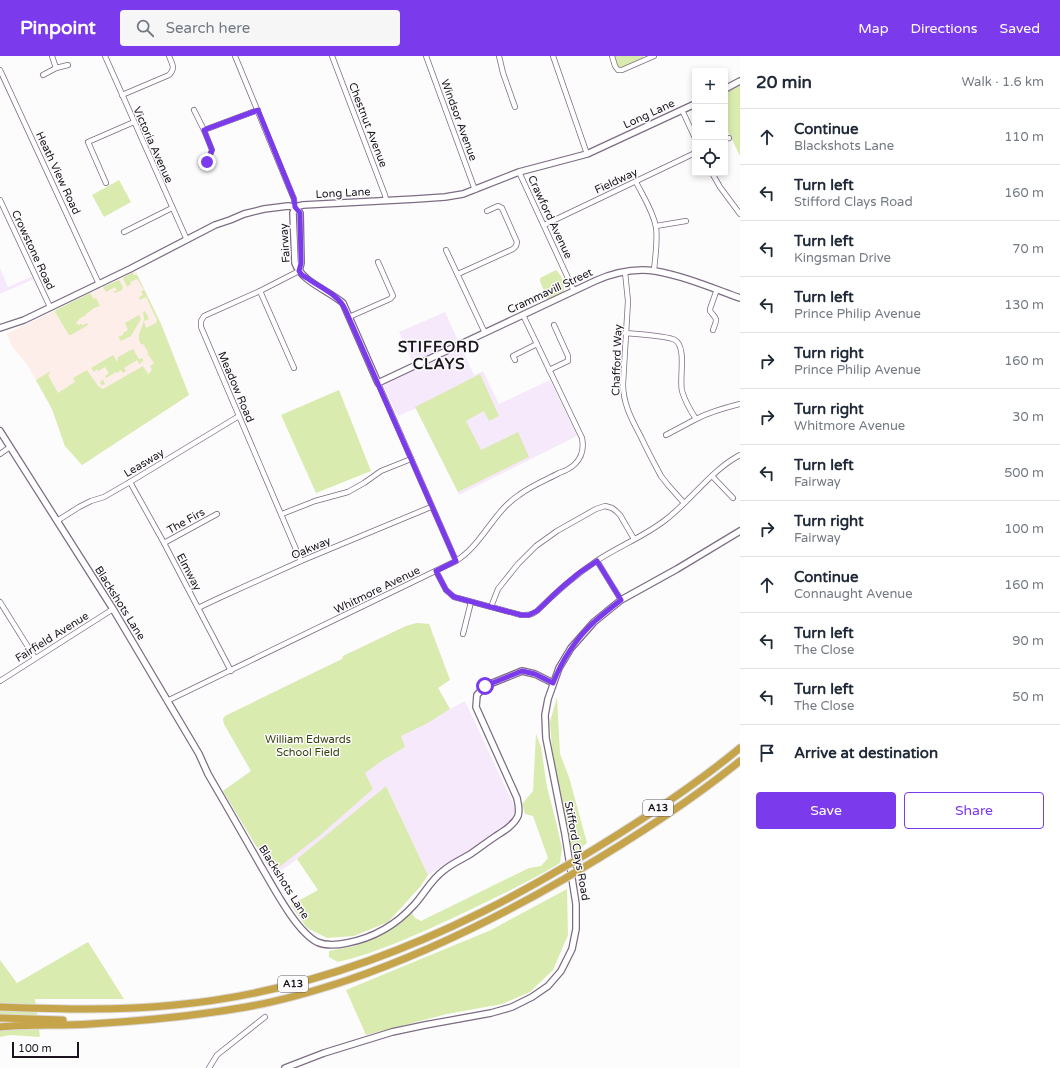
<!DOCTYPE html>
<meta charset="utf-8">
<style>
:root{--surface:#fff;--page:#f6f6f7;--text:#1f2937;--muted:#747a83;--line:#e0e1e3;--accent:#7c3aed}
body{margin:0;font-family:"Varela Round",sans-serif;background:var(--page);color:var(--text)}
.controls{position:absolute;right:12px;top:12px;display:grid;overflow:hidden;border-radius:4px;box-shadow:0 2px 6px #0003}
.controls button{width:36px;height:36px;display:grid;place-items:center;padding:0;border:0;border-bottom:1px solid var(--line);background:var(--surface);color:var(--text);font:20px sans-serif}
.scale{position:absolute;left:12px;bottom:10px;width:67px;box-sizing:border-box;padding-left:4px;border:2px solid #1b141e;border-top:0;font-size:11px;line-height:14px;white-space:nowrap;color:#1b141e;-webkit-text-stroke:3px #fcfcfc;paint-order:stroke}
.stop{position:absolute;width:12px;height:12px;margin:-9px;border:3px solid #7c3aed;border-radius:50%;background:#fff}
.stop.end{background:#7c3aed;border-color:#fff;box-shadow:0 1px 4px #0008}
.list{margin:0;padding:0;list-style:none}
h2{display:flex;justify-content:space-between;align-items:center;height:52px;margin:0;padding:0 16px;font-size:17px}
h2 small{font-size:13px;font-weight:400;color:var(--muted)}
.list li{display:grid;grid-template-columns:26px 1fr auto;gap:12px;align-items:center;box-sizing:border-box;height:56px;padding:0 16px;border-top:1px solid var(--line)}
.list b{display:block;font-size:15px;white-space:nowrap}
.list p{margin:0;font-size:13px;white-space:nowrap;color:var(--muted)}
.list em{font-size:13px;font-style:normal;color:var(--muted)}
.actions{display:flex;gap:8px;padding:12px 16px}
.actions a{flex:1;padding:9px 0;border:1px solid var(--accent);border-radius:4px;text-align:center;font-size:14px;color:var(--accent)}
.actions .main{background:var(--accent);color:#fff}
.icon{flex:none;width:22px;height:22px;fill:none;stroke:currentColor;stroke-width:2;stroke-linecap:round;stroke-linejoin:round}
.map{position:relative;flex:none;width:740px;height:1012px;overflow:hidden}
header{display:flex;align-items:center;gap:24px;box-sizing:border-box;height:56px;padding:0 20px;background:var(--accent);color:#fff}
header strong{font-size:19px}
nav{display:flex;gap:22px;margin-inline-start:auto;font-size:14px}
.search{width:280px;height:36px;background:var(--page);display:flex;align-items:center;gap:10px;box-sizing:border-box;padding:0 14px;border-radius:4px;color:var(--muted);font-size:15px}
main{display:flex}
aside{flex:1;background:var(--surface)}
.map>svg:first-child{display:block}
.built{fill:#f7e9fc}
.medical{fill:#fdeee9}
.green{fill:#daebaf}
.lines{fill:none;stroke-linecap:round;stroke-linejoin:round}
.minor-casing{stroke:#7d6c83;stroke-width:6}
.tertiary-casing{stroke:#7d6c83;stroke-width:8}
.trunk-casing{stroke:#dbd9db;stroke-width:9}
.minor{stroke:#fff;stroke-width:4.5}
.tertiary{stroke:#fff;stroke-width:5.5}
.trunk{stroke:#c6a44a;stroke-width:7}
.trunk-bridge-casing{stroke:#dbd9db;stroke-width:9;stroke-linecap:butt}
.trunk-bridge{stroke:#c6a44a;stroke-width:7}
.route{stroke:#7c3aed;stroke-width:5}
.labels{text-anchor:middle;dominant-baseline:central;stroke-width:3;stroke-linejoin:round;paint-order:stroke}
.shield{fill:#fcfcfc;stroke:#5e5a61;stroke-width:1}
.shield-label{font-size:10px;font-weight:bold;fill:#1b141e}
.street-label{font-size:11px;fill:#1b141e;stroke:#fcfcfc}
.park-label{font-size:11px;fill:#35400c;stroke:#fcfcfc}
.district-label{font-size:15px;font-weight:bold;letter-spacing:1px;fill:#1b141e;stroke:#fcfcfc}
</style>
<header>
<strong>Pinpoint</strong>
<div class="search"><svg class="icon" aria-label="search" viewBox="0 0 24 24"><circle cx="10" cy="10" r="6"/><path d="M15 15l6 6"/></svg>Search here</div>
<nav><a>Map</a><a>Directions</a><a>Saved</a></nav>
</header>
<main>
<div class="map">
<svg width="740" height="1012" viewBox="0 0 740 1012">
<rect width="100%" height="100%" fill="#fcfcfc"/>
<g class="built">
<path d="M0,212L8,231L33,220L34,223L0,238Z"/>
<path d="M445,256L474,319L483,315L499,348L550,324L577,380L459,439L416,352L398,360L397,357H396L380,323L413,307L399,276Z"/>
<path d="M417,567L429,568L450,624L438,632L450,653L465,645L516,754L511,764L497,775L447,811L445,808L428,819L386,730L304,798L274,820L223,735L251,715L224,668L223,663L225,660L342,603L343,600L406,570Z"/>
</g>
<path class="medical" d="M136,215L161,268L189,339L82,409L65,390L52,353L28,310L12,290L7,278Z"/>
<g class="green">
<path d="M614,0H643L644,4L623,13L618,12Z"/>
<path d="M740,30V100L725,69V37Z"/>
<path d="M119,124L131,146L104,161L92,139Z"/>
<path d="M556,214C563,221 564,226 564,236L547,243L540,225V222Z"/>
<path d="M133,216L134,219H137L161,268L189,339L82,409L65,390L52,353L36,324L49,316L50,318L48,319L58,337L75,326L73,322L87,314L98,330L103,333L143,310L148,318L150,317V316L152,314L150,310L154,307L147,297L148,296L143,288H141C135,278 143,273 144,263C144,260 143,258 143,256L145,255L149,263L144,265L146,272L156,267L157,264L146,241L140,244L139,241L143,239L141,235L144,234L137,223L130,226L131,228L127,231L123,222Z"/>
<path d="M119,224L123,231L122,234L115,237L113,236L117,234L115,231L106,236L103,231Z"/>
<path d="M90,237L94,243L96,242L100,250L92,253V254L86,258V259L79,263V264L76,266L78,269L81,268L83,269L87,267L88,269L71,279H69L55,256L56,254Z"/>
<path d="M139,259L141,263L131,280L121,285L118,281L123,279V277L128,274L125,267Z"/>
<path d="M133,293L139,303L143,302V305L139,308L137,304L124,312L126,315L123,317L121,314L117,317L116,316L103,324L105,328L103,329L100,328L101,325L106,322L105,320L109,317L105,311L98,315L97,313L94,316L91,312L113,299L117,306L118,301Z"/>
<path d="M480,318L499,360L489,365L484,355L466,365L481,394L518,376L529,401L458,436L415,351Z"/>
<path d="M339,334L371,415L316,437L281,359Z"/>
<path d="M417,567L429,568L450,624L438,632L450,653L426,668L401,680L405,691L383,704L365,717L373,733L318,781L274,815L269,811L223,735L251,715L224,668L223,663L225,660L342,603L343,600L406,570Z"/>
<path d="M557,641L560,698L569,721L587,787L574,797L572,796L570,789L552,693L550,666Z"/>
<path d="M536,678L541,691L547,731L556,766L562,792L560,807C527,827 492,843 457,860C418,878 380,896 338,906L329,901V895L355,890L387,875L412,857L415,862L421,865L529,812L541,810L548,802L533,760L525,758L522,748L533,735Z"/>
<path d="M386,730L428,819L420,831L388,866L354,880L327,882L307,872L291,849L318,834L297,803Z"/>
<path d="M567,833L568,879L553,914L530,936L502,948L447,958L366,979L346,934L491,874Z"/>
<path d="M88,886L124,943H35L40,981L10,979L0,981V904L17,927Z"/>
</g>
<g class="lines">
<g class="minor-casing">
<g id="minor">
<path d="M52,0L56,12"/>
<path d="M105,0L187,184"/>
<path d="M235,0L294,143L295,151"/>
<path d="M332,0L385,139L386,144"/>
<path d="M426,0L475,134"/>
<path d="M499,0L503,17L515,51"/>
<path d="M553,0L587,98"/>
<path d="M612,0L615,10L618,14H622L654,0"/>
<path d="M0,14L99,228"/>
<path d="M43,19L56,12L68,9"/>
<path d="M122,39L169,19C176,12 172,8 169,0"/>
<path d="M194,54L204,74"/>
<path d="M682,54L695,82"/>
<path d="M725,83L729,82"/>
<path d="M207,107L212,94L204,74L258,54"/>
<path d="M519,116L574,235"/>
<path d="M712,117L720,131L740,158"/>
<path d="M636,126C643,140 653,155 656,171C658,186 655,201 654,215"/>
<path d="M106,127L88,86L134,66"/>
<path d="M0,144L50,251"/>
<path d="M544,169L695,97"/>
<path d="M656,170L686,165"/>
<path d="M124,176L172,152"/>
<path d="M446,194L485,277"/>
<path d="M299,215L260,235L204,260L201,265V271L301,505"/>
<path d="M625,216L628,245L623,328C623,348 632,364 641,381C647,394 654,407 661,420L668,429L684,447"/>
<path d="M458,218L513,193L516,190L517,186L502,152L498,150L487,155"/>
<path d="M260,235L294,312"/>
<path d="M349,261L390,243L393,240L378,206"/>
<path d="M713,274C717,262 718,265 710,255V253L717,233"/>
<path d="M625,277C636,278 668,280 675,284C687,291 679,322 682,335C685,345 690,354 696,363C710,356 724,352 740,348"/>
<path d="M515,304L513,300L537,288"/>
<path d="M549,314L568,305V300L554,269"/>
<path d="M378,327L456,505"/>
<path d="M666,379L696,363"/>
<path d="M0,398L10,391"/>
<path d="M712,420L733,442"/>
<path d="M130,426L164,487L231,615"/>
<path d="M282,458L315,445L348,436L364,427L381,415L411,403"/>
<path d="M57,465L79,451L91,445L104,441L130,426L239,360"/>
<path d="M164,487L217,458"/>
<path d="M597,505L621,544"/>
<path d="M436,515L446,534L454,541L521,559C528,559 532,559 537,555C555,537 574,520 595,506C617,491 643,481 664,465C691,445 710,415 740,399"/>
<path d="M0,546L35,602"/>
<path d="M491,551L498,533L518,508L536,490L557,475L596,453L605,450L612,452L616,455L620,459L634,483"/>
<path d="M198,552L219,542L301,505L431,451"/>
<path d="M463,578L471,546"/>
<path d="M0,625L113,553"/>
<path d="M167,645L456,505C482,489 493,456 519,439C531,430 546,424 559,417C565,415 571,412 575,408C582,401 584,392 582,382L523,259"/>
<path d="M209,1012L217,999L265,961"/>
</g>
</g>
<g class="tertiary-casing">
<g id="tertiary">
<path d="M725,33L740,25"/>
<path d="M295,151L293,157L295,207C302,226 328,234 343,247L378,327L595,225C613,217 634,212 655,215C684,220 712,232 740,242"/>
<path d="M295,151L300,157L301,207L299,215"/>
<path d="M0,272L24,264L130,213L215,169L230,164L244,158L264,153L288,150L295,151L303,149L416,143L445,141L463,138L519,116L587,98L695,48"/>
<path d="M0,375L113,553L199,698L208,718C226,749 244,780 262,812C274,832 296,875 317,886C326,890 338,889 347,887C373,882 396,869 414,849C424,838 431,824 443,815C451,808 460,804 469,799C478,793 487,786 496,780C504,775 514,769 518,760C520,753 518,748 517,742L476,651L477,639L485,630L522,615L535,618L553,627"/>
<path d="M285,1012L324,997L392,976L425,969L491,957L512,951L532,941L548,930L561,915L572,893L576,873V848L565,778L546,682L545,659L548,643L559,612L571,592L594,566L621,544L677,513L740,475"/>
</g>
</g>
<g class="trunk-casing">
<g id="trunk">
<path d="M573,806C630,772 688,735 740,692"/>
<path d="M574,817C632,783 688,747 740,705"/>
<path d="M0,951C58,953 117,955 175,949C282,939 386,904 482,856C510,842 537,827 564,811"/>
<path d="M0,962L63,964"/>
<path d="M0,971C30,968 60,970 90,968C143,965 195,960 246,951C281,945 315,935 348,924C424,898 497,862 566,822"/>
</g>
</g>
<use href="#minor" class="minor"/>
<use href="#tertiary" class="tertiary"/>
<use href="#trunk" class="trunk"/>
<g class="trunk-bridge-casing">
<g id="trunk-bridge">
<path d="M564,811L573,806"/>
<path d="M566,822L574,817"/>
</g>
</g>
<use href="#trunk-bridge" class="trunk-bridge"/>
</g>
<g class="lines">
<path class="route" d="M207,106L212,94L204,74L258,54L294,143L295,151L300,157L301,207L299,215L302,219L307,222C319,231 339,239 345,253L456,505L436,515L446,534L454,541L521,559H529L537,555L560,533L579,517L597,505L621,544C612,551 603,558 594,566C576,583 562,604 553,627L535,618L522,615L485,630"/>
</g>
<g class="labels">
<g class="shield">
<rect x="643" y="744" width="30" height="16" rx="3"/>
<rect x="278" y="920" width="30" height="16" rx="3"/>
</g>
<g class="shield-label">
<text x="658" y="752">A13</text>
<text x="293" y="928">A13</text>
</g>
<g class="street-label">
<text transform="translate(649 58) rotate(-25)">Long Lane</text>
<text transform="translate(459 64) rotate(70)">Windsor Avenue</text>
<text transform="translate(368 69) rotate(69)">Chestnut Avenue</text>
<text transform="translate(153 89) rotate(66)">Victoria Avenue</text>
<text transform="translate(58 117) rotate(65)">Heath View Road</text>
<text transform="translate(616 125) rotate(-25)">Fieldway</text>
<text transform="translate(343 137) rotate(-3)">Long Lane</text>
<text transform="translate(550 161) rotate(65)">Crawford Avenue</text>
<text transform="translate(285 187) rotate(-94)">Fairway</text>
<text transform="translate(33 194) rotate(65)">Crowstone Road</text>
<text transform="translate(550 235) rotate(-25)">Crammavill Street</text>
<text transform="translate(617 304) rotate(-88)">Chafford Way</text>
<text transform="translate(236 331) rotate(67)">Meadow Road</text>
<text transform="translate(144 407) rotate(-31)">Leasway</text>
<text transform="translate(186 465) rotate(-29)">The Firs</text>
<text transform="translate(311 492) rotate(-23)">Oakway</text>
<text transform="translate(189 516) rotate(62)">Elmway</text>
<text transform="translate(377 534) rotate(-26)">Whitmore Avenue</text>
<text transform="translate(120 547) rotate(58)">Blackshots Lane</text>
<text transform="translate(52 581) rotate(-32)">Fairfield Avenue</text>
<text transform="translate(577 795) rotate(80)">Stifford Clays Road</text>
<text transform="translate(284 826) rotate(58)">Blackshots Lane</text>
</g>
<g class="park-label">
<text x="308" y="683">William Edwards<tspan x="308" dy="13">School Field</tspan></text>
</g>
<g class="district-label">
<text x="439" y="291">STIFFORD<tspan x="439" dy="17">CLAYS</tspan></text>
</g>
</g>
</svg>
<div class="controls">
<button>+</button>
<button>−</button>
<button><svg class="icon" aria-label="locate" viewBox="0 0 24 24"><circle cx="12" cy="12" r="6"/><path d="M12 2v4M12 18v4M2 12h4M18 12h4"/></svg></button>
</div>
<div class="scale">100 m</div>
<div class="stop" style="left:485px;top:630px"></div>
<div class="stop end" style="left:207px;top:106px"></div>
</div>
<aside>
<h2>20 min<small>Walk · 1.6 km</small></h2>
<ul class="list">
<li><svg class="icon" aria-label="ahead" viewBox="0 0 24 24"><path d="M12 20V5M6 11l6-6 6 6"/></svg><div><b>Continue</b><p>Blackshots Lane</p></div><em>110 m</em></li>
<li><svg class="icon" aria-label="left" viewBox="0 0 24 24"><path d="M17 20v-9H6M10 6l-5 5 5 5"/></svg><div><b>Turn left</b><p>Stifford Clays Road</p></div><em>160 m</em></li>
<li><svg class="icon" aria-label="left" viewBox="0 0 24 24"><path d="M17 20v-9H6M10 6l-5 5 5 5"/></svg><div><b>Turn left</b><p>Kingsman Drive</p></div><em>70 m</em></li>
<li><svg class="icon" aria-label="left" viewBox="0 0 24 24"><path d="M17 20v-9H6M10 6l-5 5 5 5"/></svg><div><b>Turn left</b><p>Prince Philip Avenue</p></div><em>130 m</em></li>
<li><svg class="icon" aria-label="right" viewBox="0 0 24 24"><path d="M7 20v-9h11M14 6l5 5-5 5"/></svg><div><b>Turn right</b><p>Prince Philip Avenue</p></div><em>160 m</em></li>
<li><svg class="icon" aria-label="right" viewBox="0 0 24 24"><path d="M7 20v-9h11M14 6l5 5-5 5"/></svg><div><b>Turn right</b><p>Whitmore Avenue</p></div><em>30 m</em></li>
<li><svg class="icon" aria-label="left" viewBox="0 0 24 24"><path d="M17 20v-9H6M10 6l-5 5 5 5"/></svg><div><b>Turn left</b><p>Fairway</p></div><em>500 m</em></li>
<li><svg class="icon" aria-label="right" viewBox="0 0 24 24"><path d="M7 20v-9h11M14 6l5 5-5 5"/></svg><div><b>Turn right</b><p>Fairway</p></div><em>100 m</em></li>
<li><svg class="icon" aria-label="ahead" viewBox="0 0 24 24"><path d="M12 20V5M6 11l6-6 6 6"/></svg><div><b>Continue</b><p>Connaught Avenue</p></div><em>160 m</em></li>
<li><svg class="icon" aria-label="left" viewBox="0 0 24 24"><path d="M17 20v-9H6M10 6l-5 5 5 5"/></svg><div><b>Turn left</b><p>The Close</p></div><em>90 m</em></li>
<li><svg class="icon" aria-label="left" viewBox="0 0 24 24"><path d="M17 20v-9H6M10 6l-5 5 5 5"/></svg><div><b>Turn left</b><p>The Close</p></div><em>50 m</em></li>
<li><svg class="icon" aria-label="arrive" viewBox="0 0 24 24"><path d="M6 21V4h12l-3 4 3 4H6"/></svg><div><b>Arrive at destination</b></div></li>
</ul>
<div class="actions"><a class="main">Save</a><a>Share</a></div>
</aside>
</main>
